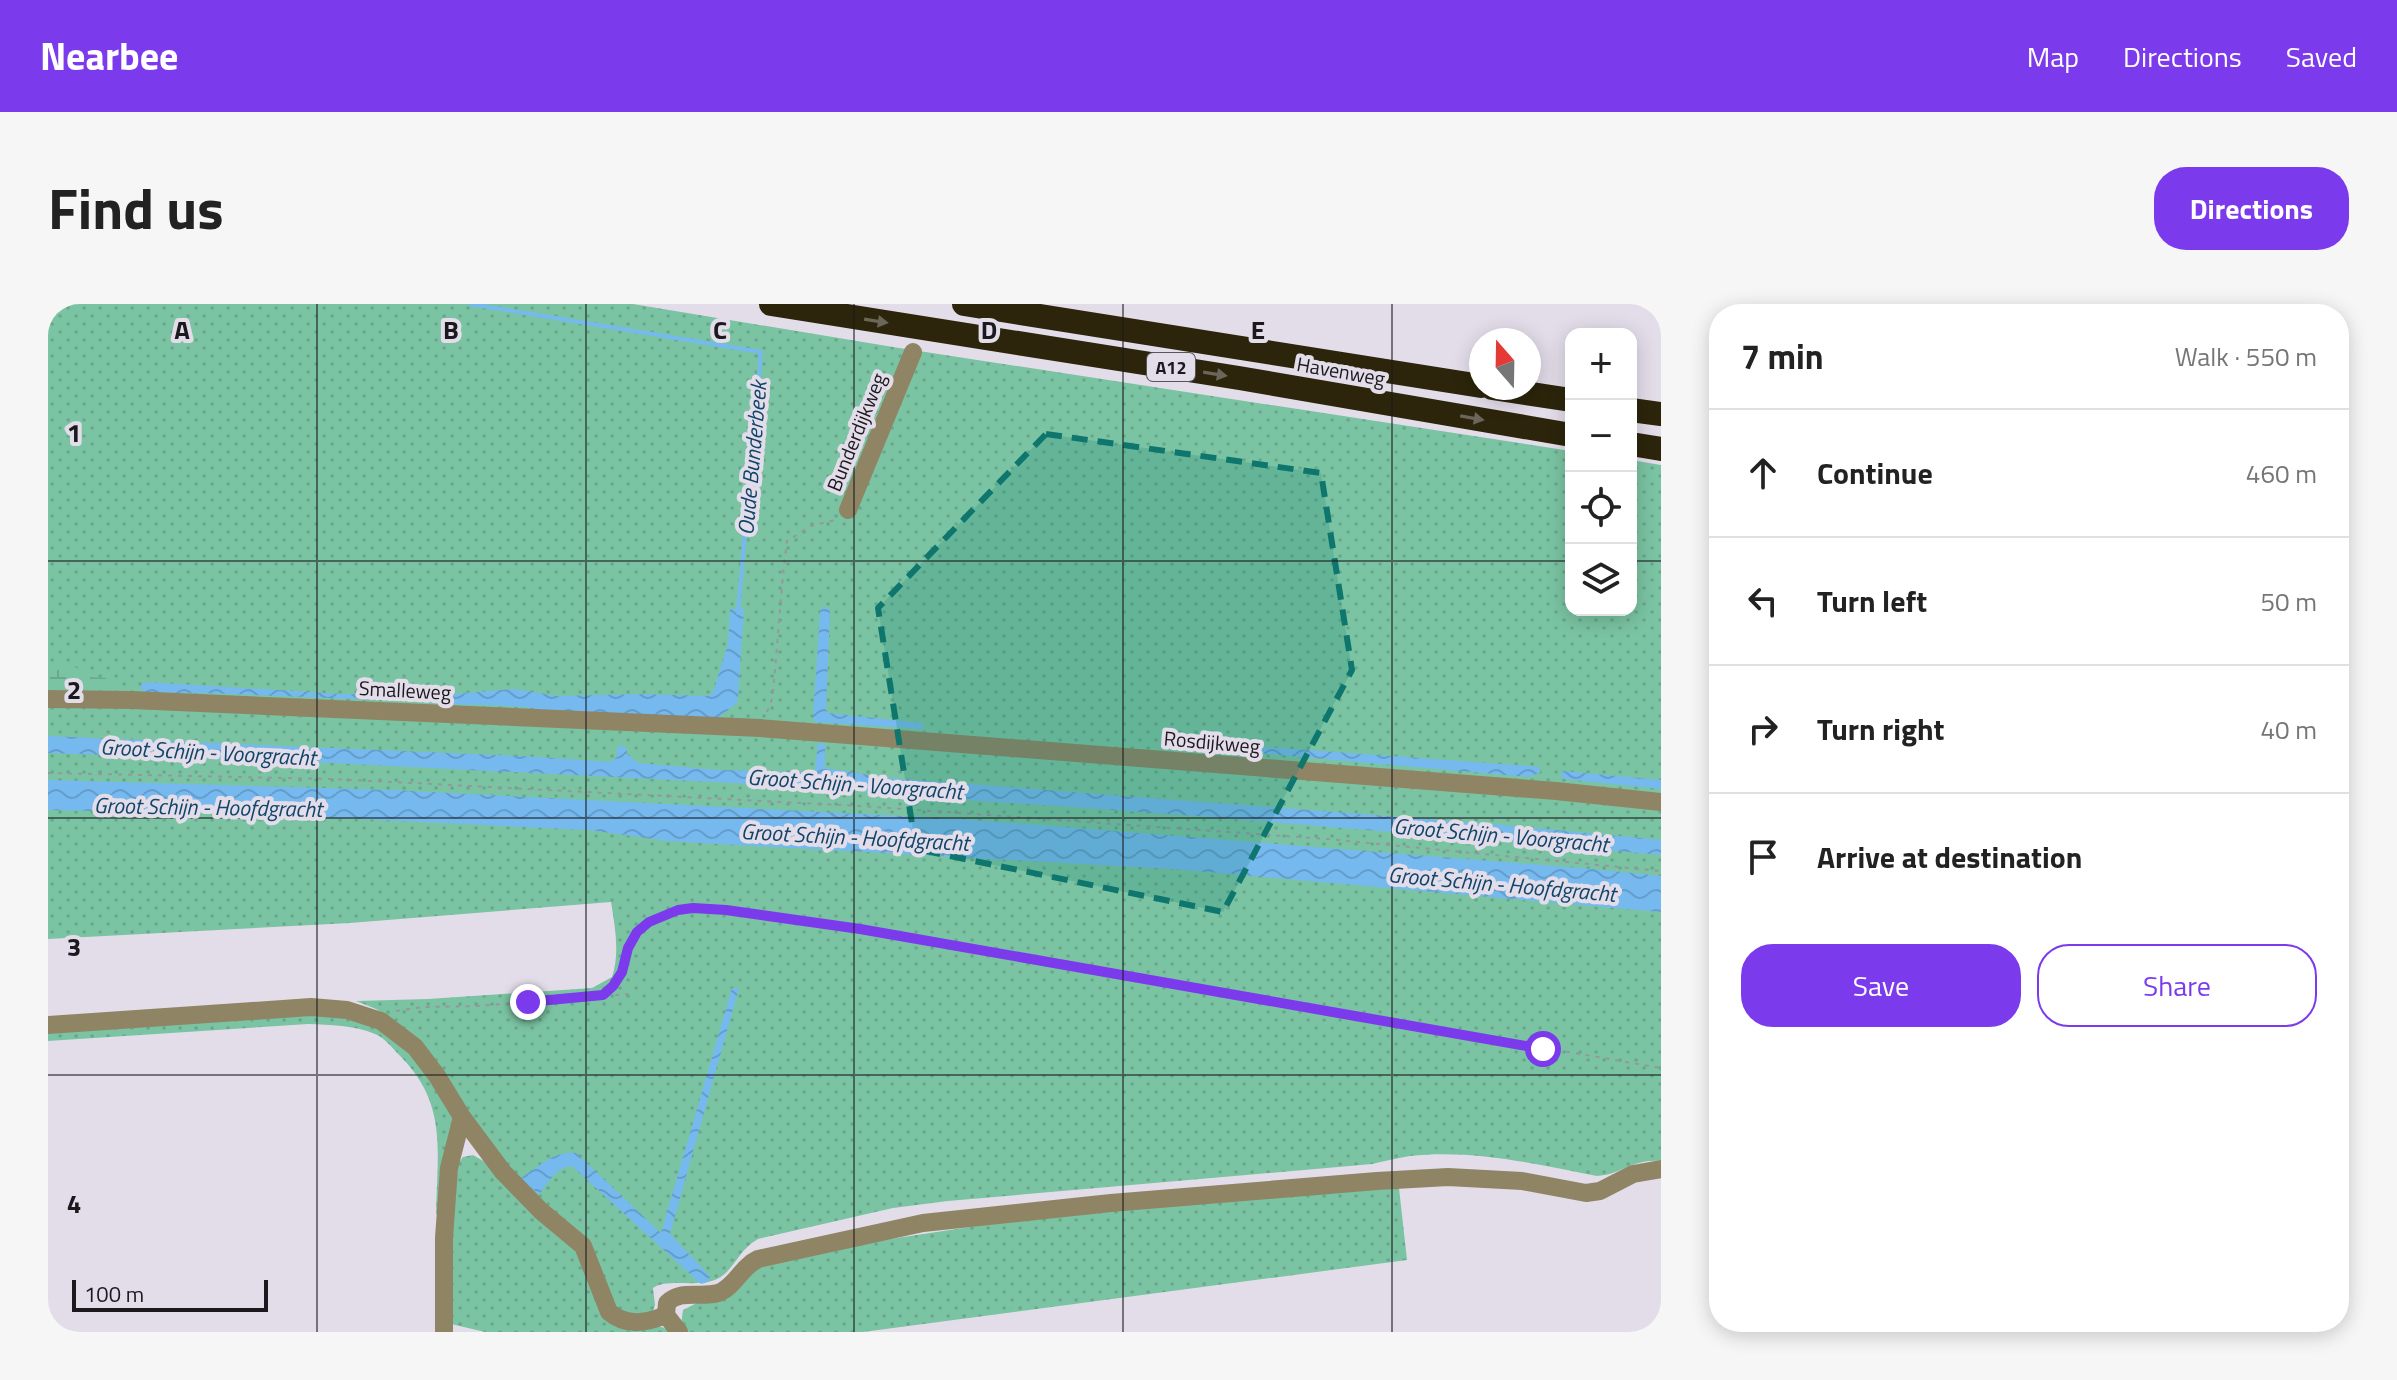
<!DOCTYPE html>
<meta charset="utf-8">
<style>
:root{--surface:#fff;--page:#f6f6f6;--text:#222;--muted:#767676;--line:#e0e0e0;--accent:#7c3aed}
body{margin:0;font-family:"Titillium Web",sans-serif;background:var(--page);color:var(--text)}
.controls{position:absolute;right:24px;top:24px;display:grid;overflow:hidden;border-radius:16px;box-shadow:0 4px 20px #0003}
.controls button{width:72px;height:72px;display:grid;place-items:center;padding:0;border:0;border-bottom:2px solid var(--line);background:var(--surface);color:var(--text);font:40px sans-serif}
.compass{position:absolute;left:1421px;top:24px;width:72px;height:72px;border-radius:50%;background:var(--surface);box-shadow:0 4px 20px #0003;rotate:340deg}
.scale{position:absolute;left:24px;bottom:20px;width:196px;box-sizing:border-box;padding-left:8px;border:4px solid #1b191d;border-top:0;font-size:22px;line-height:28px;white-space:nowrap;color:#1b191d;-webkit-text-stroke:6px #e3ddea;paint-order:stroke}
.stop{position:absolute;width:24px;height:24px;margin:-18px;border:6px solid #7c3aed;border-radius:50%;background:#fff}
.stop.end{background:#7c3aed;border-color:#fff;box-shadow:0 2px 8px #0008}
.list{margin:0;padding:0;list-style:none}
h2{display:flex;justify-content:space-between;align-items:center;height:104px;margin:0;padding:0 32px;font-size:34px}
h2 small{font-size:26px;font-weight:400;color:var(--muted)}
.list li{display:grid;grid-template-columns:52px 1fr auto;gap:24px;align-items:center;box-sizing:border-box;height:128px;padding:0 32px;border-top:2px solid var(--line)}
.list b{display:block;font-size:30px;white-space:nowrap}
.list em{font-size:26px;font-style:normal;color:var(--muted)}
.actions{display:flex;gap:16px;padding:24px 32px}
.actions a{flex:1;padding:18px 0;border:2px solid var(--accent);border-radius:32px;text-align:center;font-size:28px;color:var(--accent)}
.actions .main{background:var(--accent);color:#fff}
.icon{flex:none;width:44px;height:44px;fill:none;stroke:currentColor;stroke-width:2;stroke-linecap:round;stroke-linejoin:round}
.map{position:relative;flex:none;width:1613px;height:1028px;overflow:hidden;border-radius:32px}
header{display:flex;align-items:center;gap:48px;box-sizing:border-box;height:112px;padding:0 40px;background:var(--accent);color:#fff}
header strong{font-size:38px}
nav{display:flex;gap:44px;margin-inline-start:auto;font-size:28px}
.intro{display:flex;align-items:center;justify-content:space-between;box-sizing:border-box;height:192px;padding:0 48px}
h1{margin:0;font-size:56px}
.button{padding:20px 36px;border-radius:32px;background:var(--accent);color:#fff;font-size:28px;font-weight:700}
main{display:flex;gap:48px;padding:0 48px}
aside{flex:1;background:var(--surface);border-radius:32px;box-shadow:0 4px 20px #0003}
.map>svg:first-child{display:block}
.grass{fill:url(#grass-dots)}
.wetland{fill:url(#wetland-marsh)}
.water{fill:url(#water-waves)}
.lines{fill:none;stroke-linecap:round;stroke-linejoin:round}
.stream{stroke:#75b9ef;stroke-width:4}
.path{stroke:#99959f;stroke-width:2;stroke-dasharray:4 6;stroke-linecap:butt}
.minor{stroke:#8f8565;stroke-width:18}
.highway{stroke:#2c250b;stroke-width:24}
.oneway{fill:#6c6559}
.route{stroke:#7c3aed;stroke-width:10}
.marked{fill:#0f766e;fill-opacity:0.2;stroke:#0f766e;stroke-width:6;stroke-dasharray:16 10;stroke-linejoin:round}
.grid{fill:none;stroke:#1b191d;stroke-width:2;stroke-opacity:0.55}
.labels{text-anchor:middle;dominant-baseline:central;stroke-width:8;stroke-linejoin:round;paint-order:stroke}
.shield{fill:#e3ddea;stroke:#57545a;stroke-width:2}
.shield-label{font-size:18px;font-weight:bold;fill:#1b191d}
.street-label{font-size:20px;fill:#1b191d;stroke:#e3ddea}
.water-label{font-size:22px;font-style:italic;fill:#114569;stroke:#e3ddea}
.grid-label{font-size:26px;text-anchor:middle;font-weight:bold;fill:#1b191d;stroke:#e3ddea;stroke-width:8;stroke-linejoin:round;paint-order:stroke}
</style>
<header>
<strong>Nearbee</strong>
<nav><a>Map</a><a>Directions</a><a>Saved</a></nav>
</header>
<div class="intro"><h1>Find us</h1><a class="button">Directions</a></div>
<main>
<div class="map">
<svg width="1613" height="1028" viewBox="0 0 1613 1028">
<defs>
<pattern id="grass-dots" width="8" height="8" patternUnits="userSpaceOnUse" patternTransform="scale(2)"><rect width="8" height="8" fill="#7ac4a3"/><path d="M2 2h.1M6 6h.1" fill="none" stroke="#69a88c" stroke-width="1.8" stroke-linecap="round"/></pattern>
<pattern id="wetland-marsh" width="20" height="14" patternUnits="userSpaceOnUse" patternTransform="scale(2)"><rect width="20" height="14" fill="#7ac4a3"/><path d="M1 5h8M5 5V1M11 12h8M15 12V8" fill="none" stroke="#69a88c"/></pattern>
<pattern id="water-waves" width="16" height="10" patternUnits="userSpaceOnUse" patternTransform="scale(2)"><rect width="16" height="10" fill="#75b9ef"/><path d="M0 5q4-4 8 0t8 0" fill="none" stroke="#659ecc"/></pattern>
</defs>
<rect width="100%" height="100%" fill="#e3ddea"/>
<g class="grass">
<path d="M0,0H585L845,43L1523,147V306H1583V156L1613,161V857C1583,855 1573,871 1549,872C1488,860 1424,845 1362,852C1349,854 1337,857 1324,860L900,897L845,904L710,935C690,946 686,967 669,975C650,984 619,974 605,984L607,1001L600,1022L614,1023L623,1028H437L403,1020L404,927L410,860L415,853L425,851L437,858L349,718L328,705L308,697L380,695L544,684L564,673C572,649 567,623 563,598L302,619L0,635Z"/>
<path d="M282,710L327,723L362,747L406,808L393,909L388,910C389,850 400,801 354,754C346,746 337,734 327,730C306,721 282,721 260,720L0,737V726Z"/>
<path d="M1351,884L1359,956L815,1028H639L633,1020L635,1006L694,976L715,961L829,937L948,919L1145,898Z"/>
</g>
<path class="wetland" d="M0,361C16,361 30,359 39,373L60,374L65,382L59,386L0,382Z"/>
<g class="water">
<path d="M775,303L780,304L782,308L778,406L780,409L873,419L876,423L875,425L767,418L765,413L772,307Z"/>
<path d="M682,305H696L690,394L689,399L666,417L502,407C469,400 436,402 402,400C379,399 358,394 334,396L159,389H104L96,388L93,385V380L99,378L294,390L393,391L466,385L510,392L594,390L659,392L665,388L680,340Z"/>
<path d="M0,432L474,452L562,458L569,453V444L573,441L579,445V450L590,459L670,466L756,468L767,466L770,439L777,440V464L841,474L1444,520L1613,536V551C1353,528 1094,506 833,491L804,485L284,459L0,449Z"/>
<path d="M1147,438L1482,462L1490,463L1493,468L1481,473L1150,444L1146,442Z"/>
<path d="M1515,467L1613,476V485L1516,475L1512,471Z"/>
<path d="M0,476L343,486L913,515L1545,565L1613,572V608L1124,565L619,537L541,526L226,511L0,506Z"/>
<path d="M684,684H691L622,930L662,972L660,978L653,980L524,862C508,863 500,879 491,891L473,874C490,863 507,846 528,849L613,929Z"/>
</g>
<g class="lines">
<path class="stream" d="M422,0L713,48L690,309"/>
<g class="path">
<path d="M719,408L724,395C730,342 732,289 739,237L763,222L787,216"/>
<path d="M0,469L285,475L813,502L1279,535L1613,567"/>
<path d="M555,691C579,673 572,648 590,627C620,591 691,608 732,613C758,617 785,621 812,625L1613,764"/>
<path d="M348,707L375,703L429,702L580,690"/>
</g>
<g class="minor">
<path d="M800,206L865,48"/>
<path d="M0,395L84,396L712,424L1508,487L1613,498"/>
<path d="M0,721L263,703L299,706L333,717L367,743L389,772L414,813L455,868L493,907L535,942L561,1008C579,1023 598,1019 618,1011"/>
<path d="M396,1028V934L401,864L414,813"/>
<path d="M631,1028L618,1011L619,999C633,985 652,994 670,989C687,983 693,963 710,955L875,919L1063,899L1329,877L1400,873L1474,877L1538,889L1552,887L1585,870L1613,865"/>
</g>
<g class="highway">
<path d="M723,0L1191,74L1523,131"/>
<path d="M916,0L1433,82"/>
<path d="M1444,84L1523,96"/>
<path d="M1583,106L1613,110"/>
<path d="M1583,140L1613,145"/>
</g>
</g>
<defs><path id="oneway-solid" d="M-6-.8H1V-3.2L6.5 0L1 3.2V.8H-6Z" transform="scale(2)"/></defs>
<g class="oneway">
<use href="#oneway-solid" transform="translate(828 17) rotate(9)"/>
<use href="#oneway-solid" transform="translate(1167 70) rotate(9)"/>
<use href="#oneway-solid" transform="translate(1424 114) rotate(10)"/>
</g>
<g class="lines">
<path class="route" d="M480,698L555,691L565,682L574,668L580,644L589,628L601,618L630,606L645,604L678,606L812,625L1495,745"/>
</g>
<path class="marked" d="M998,130L1273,169L1304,366L1175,608L868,545L830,304Z"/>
<path class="grid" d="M269,0V1028M538,0V1028M806,0V1028M1075,0V1028M1344,0V1028M0,257H1523M1583,257H1613M0,514H1613M0,771H1613"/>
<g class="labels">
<rect class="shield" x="1099" y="49" width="48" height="28" rx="6"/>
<g class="shield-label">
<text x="1123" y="63">A12</text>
</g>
<g class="street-label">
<text transform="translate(1293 67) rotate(10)">Havenweg</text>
<text transform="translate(808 128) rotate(-68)">Bunderdijkweg</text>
<text transform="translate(357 386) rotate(3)">Smalleweg</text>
<text transform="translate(1164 438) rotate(5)">Rosdijkweg</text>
</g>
<g class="water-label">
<text transform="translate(704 154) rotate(-85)">Oude Bunderbeek</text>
<text transform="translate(160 448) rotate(3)">Groot Schijn - Voorgracht</text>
<text transform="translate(807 480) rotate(4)">Groot Schijn - Voorgracht</text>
<text transform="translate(160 503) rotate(1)">Groot Schijn - Hoofdgracht</text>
<text transform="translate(1453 531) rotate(5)">Groot Schijn - Voorgracht</text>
<text transform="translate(807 533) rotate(3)">Groot Schijn - Hoofdgracht</text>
<text transform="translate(1454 580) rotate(5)">Groot Schijn - Hoofdgracht</text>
</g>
</g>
<g class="grid-label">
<text x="134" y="35">A</text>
<text x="403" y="35">B</text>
<text x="672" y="35">C</text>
<text x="941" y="35">D</text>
<text x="1210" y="35">E</text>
<text x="26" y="138">1</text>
<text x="26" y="395">2</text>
<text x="26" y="652">3</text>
<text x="26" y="909">4</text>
</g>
</svg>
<div class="controls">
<button>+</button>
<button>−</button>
<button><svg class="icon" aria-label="locate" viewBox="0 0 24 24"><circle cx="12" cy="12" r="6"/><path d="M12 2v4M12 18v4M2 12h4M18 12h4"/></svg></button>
<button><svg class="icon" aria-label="layers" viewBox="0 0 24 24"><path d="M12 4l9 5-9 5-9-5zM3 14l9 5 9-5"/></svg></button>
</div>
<svg class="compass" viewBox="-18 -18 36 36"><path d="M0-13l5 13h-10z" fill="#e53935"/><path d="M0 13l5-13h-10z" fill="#767676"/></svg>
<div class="scale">100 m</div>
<div class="stop" style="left:1495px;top:745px"></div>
<div class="stop end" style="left:480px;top:698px"></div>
</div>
<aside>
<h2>7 min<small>Walk · 550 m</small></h2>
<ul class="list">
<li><svg class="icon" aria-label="ahead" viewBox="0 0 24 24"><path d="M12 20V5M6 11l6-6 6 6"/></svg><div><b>Continue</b></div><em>460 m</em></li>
<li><svg class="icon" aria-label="left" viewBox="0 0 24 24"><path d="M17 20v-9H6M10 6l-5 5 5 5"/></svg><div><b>Turn left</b></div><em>50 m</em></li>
<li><svg class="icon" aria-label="right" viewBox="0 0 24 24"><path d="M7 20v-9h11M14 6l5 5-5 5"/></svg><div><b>Turn right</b></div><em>40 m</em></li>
<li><svg class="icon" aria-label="arrive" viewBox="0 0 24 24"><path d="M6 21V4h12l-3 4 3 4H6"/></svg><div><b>Arrive at destination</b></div></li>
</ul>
<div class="actions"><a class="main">Save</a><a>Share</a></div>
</aside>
</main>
